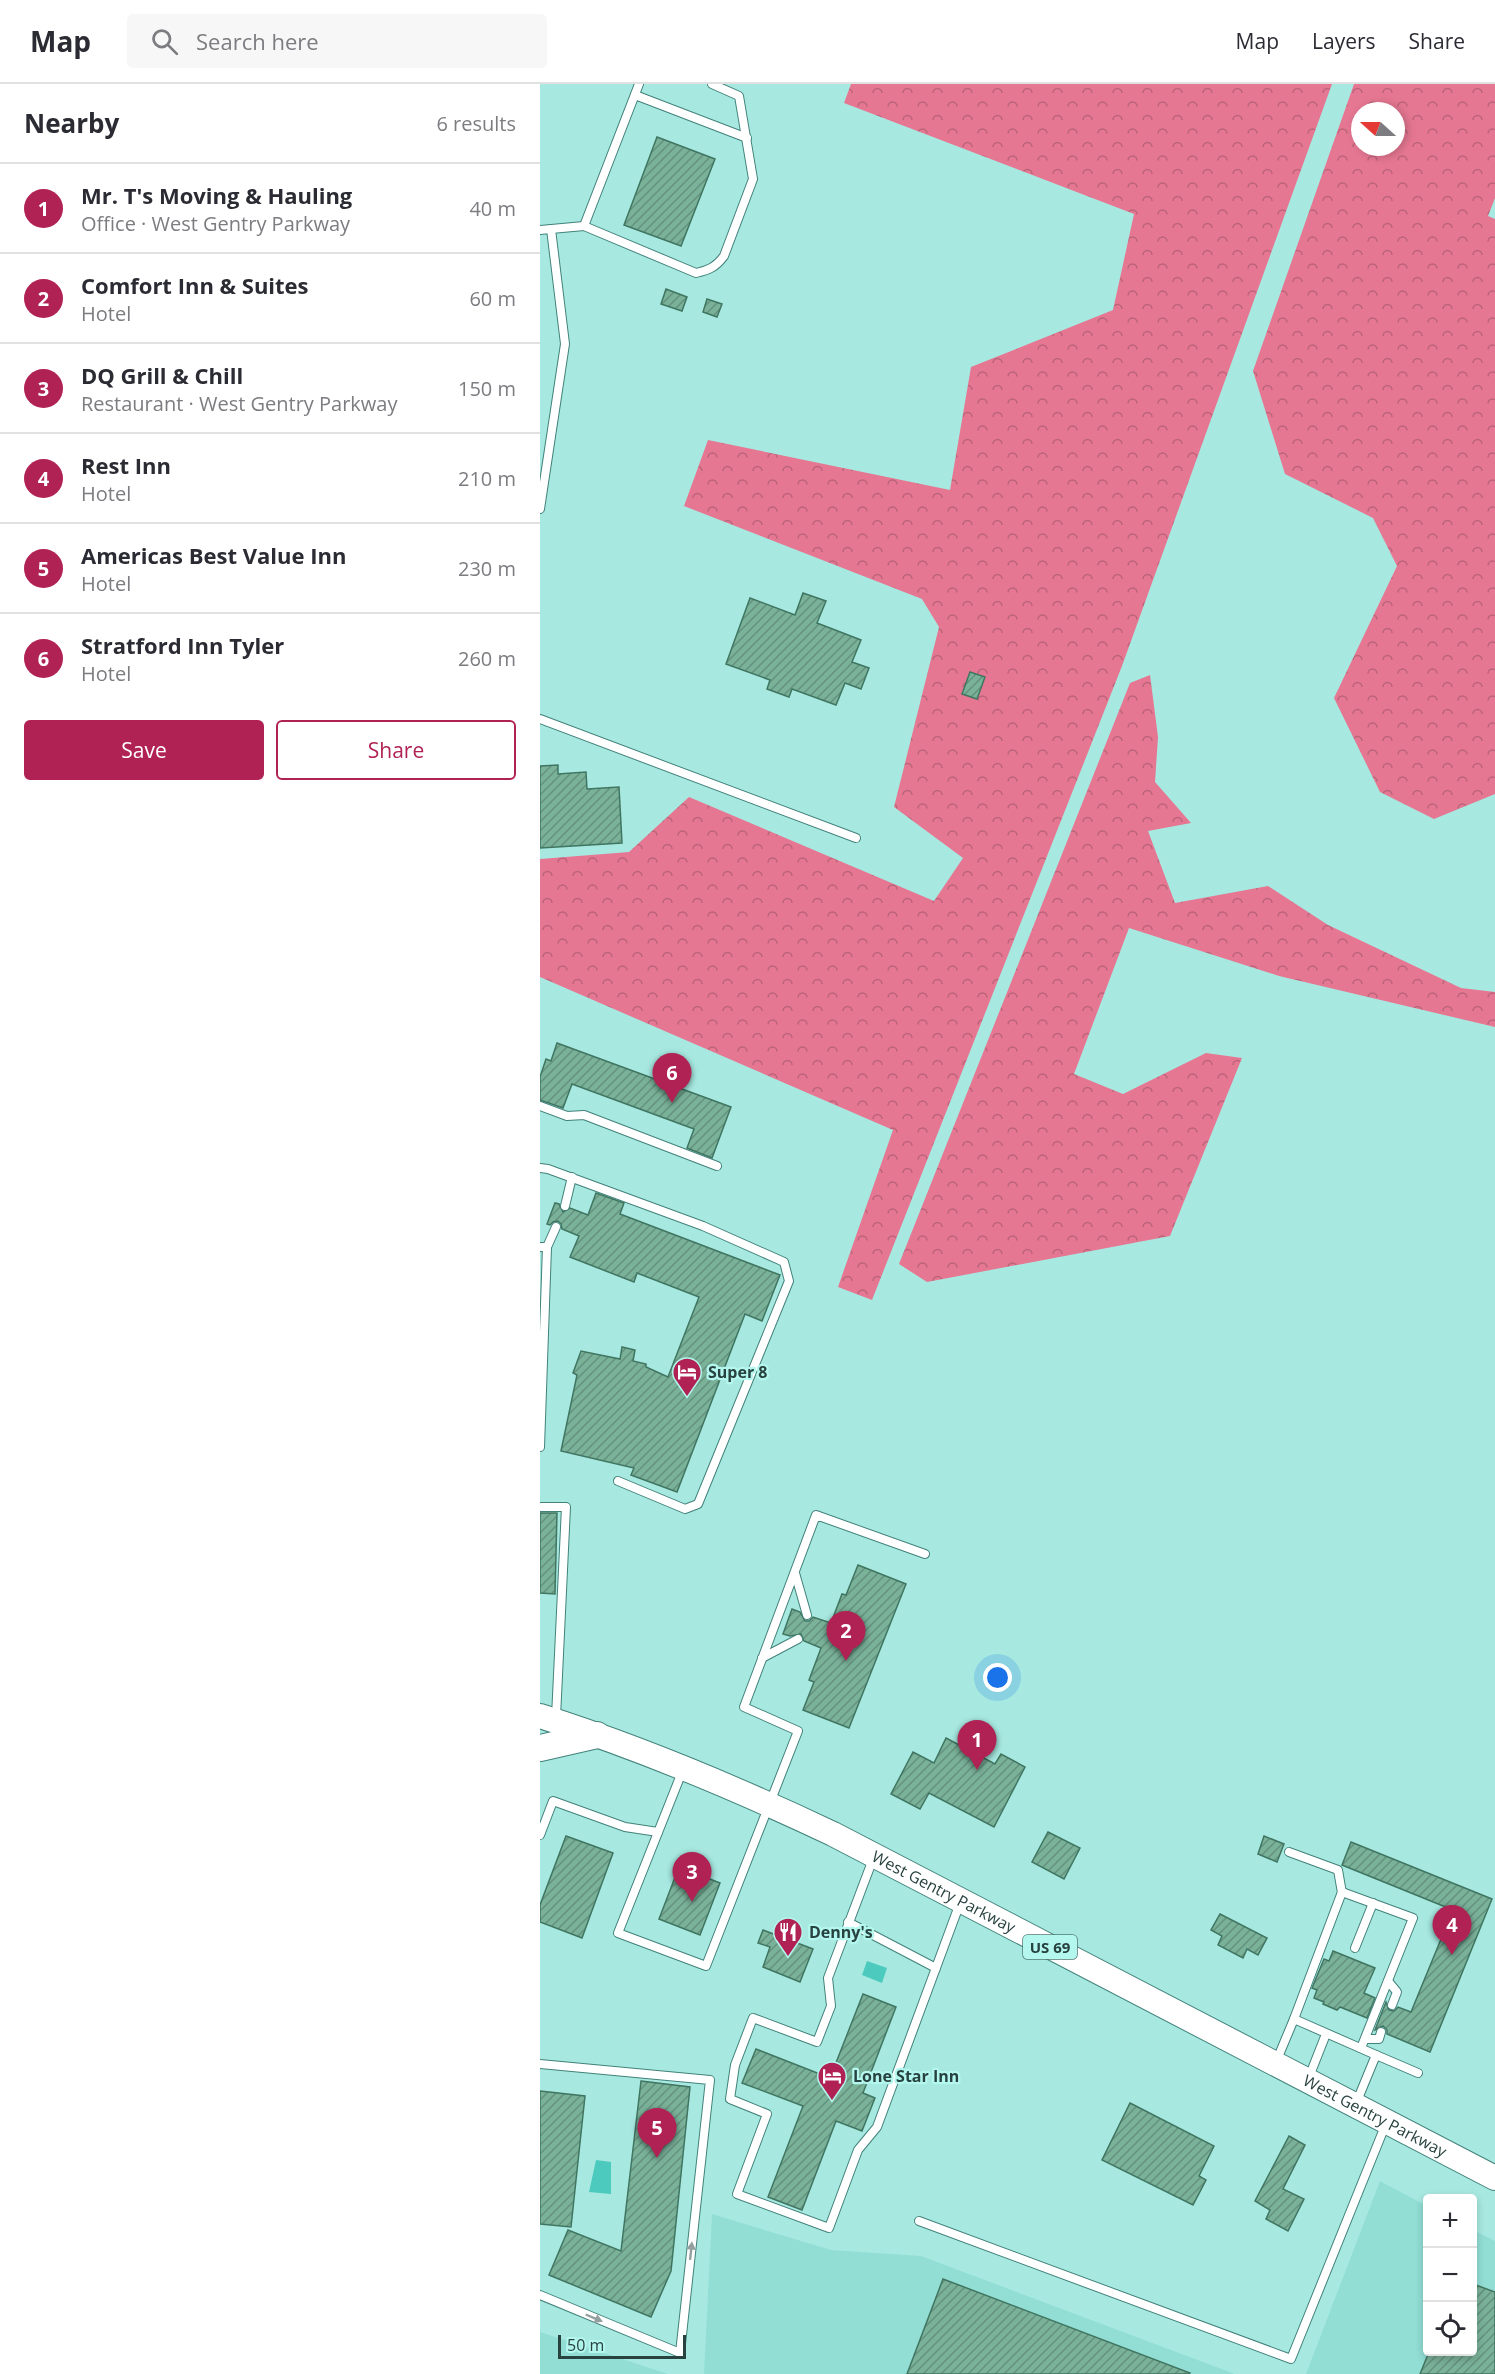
<!DOCTYPE html>
<meta charset="utf-8">
<style>
:root{--surface:#fff;--page:#f7f7f7;--text:#2b2b33;--muted:#7c7c81;--line:#e1e1e2;--accent:#b02154}
body{margin:0;font-family:"Open Sans",sans-serif;background:var(--page);color:var(--text)}
.controls{position:absolute;right:18px;bottom:18px;display:grid;overflow:hidden;border-radius:6px;box-shadow:0 3px 9px #0003}
.controls button{width:54px;height:54px;display:grid;place-items:center;padding:0;border:0;border-bottom:2px solid var(--line);background:var(--surface);color:var(--text);font:30px sans-serif}
.compass{position:absolute;left:811px;top:18px;width:54px;height:54px;border-radius:50%;background:var(--surface);box-shadow:0 3px 9px #0003;rotate:291deg}
.scale{position:absolute;left:18px;bottom:15px;width:128px;box-sizing:border-box;padding-left:6px;border:3px solid #27423f;border-top:0;font-size:16px;line-height:21px;white-space:nowrap;color:#27423f;-webkit-text-stroke:4px #b4f7ee;paint-order:stroke}
.you{position:absolute;left:458px;top:1594px;width:21px;height:21px;margin:-15px;border:4px solid #fff;border-radius:50%;background:#1a73e8;box-shadow:0 0 0 9px #1a73e833}
.badge{display:grid;place-items:center;width:39px;height:39px;border-radius:50%;background:var(--accent);color:#fff;font-size:20px;font-weight:700}
.pin{position:absolute;translate:-50% -50px;filter:drop-shadow(0 2px 3px #0008)}
.pin::after{content:'';position:absolute;top:32px;width:21px;height:18px;background:inherit;clip-path:polygon(0 0,100% 0,50% 100%)}
.list{margin:0;padding:0;list-style:none}
h2{display:flex;justify-content:space-between;align-items:center;height:78px;margin:0;padding:0 24px;font-size:26px}
h2 small{font-size:20px;font-weight:400;color:var(--muted)}
.list li{display:grid;grid-template-columns:39px 1fr auto;gap:18px;align-items:center;box-sizing:border-box;height:90px;padding:0 24px;border-top:2px solid var(--line)}
.list b{display:block;font-size:22px;white-space:nowrap}
.list p{margin:0;font-size:20px;white-space:nowrap;color:var(--muted)}
.list em{font-size:20px;font-style:normal;color:var(--muted)}
.actions{display:flex;gap:12px;padding:18px 24px}
.actions a{flex:1;padding:14px 0;border:2px solid var(--accent);border-radius:6px;text-align:center;font-size:21px;color:var(--accent)}
.actions .main{background:var(--accent);color:#fff}
.icon{flex:none;width:33px;height:33px;fill:none;stroke:currentColor;stroke-width:2;stroke-linecap:round;stroke-linejoin:round}
.map{position:relative;flex:none;width:955px;height:2290px;overflow:hidden}
header{display:flex;align-items:center;gap:36px;box-sizing:border-box;height:84px;padding:0 30px;background:var(--surface);border-bottom:2px solid var(--line)}
header strong{font-size:28px}
nav{display:flex;gap:33px;margin-inline-start:auto;font-size:21px}
.search{width:420px;height:54px;background:var(--page);display:flex;align-items:center;gap:15px;box-sizing:border-box;padding:0 21px;border-radius:6px;color:var(--muted);font-size:22px}
main{display:flex}
aside{flex:1;background:var(--surface)}
.map>svg:first-child{display:block}
.built{fill:#92ded5}
.forest{fill:url(#forest-crowns);fill-rule:evenodd}
.water{fill:#4ccabd}
.building{fill:url(#building-hatch);stroke:#407661;stroke-width:1.5}
.lines{fill:none;stroke-linecap:round;stroke-linejoin:round}
.service-casing{stroke:#41827a;stroke-width:10}
.primary-casing{stroke:#41827a;stroke-width:26}
.trunk-casing{stroke:#41827a;stroke-width:28}
.service{stroke:#fff;stroke-width:8}
.primary{stroke:#fff;stroke-width:24}
.trunk{stroke:#fff;stroke-width:26}
.oneway{fill:#93a09f}
.labels{text-anchor:middle;dominant-baseline:central;stroke-width:4.5;stroke-linejoin:round;paint-order:stroke}
.shield{fill:#b4f7ee;stroke:#517874;stroke-width:1.5}
.shield-label{font-size:15px;font-weight:bold;fill:#27423f}
.poi-label{font-size:16px;font-weight:bold;fill:#27423f;stroke:#b4f7ee;text-anchor:start}
.street-label{font-size:16px;fill:#27423f;stroke:#b4f7ee}
</style>
<header>
<strong>Map</strong>
<div class="search"><svg class="icon" aria-label="search" viewBox="0 0 24 24"><circle cx="10" cy="10" r="6"/><path d="M15 15l6 6"/></svg>Search here</div>
<nav><a>Map</a><a>Layers</a><a>Share</a></nav>
</header>
<main>
<aside>
<h2>Nearby<small>6 results</small></h2>
<ul class="list">
<li><span class="badge">1</span><div><b>Mr. T's Moving &amp; Hauling</b><p>Office · West Gentry Parkway</p></div><em>40 m</em></li>
<li><span class="badge">2</span><div><b>Comfort Inn &amp; Suites</b><p>Hotel</p></div><em>60 m</em></li>
<li><span class="badge">3</span><div><b>DQ Grill &amp; Chill</b><p>Restaurant · West Gentry Parkway</p></div><em>150 m</em></li>
<li><span class="badge">4</span><div><b>Rest Inn</b><p>Hotel</p></div><em>210 m</em></li>
<li><span class="badge">5</span><div><b>Americas Best Value Inn</b><p>Hotel</p></div><em>230 m</em></li>
<li><span class="badge">6</span><div><b>Stratford Inn Tyler</b><p>Hotel</p></div><em>260 m</em></li>
</ul>
<div class="actions"><a class="main">Save</a><a>Share</a></div>
</aside>
<div class="map">
<svg width="955" height="2290" viewBox="0 0 955 2290">
<defs>
<pattern id="forest-crowns" width="20" height="18" patternUnits="userSpaceOnUse" patternTransform="scale(1.5)"><rect width="20" height="18" fill="#e67792"/><path d="M2 6a3 3 0 1 1 6 0M12 15a3 3 0 1 1 6 0" fill="none" stroke="#ba6379"/></pattern>
<pattern id="building-hatch" width="6" height="6" patternUnits="userSpaceOnUse" patternTransform="scale(1.5)"><rect width="6" height="6" fill="#7ab199"/><path d="M-1 1l2-2M0 6l6-6M5 7l2-2" fill="none" stroke="#64927e"/></pattern>
</defs>
<rect width="100%" height="100%" fill="#a7e9e1"/>
<g class="built">
<path d="M840,2097L887,2122L888,2268H932L933,2146L955,2157V2290H766Z"/>
<path d="M172,2130L291,2166L381,2172L695,2290H164Z"/>
<path d="M0,2248L128,2290H0Z"/>
</g>
<g class="forest">
<path d="M311,0H792L582,582L332,1216L298,1203L353,1046L0,893V775L89,768L149,713L394,817L423,774L354,723L399,543L382,515L144,422L168,356L410,406L431,283L573,226L594,130L304,19Z"/>
<path d="M814,0H955V114L948,132L955,135V710L894,735L840,708L794,614L857,482L833,434L745,390L713,287ZM820,27H856V63H820Z"/>
<path d="M610,591L618,653L615,698L651,739L608,747L635,819L728,802L788,841L921,904L955,908V943L739,892L589,844L534,990L583,1010L666,969L702,974L630,1152L387,1198L359,1180L590,599Z"/>
</g>
<g class="water">
<path d="M327,1877L347,1884L342,1899L322,1891Z"/>
<path d="M56,2076L71,2078V2110L49,2108Z"/>
</g>
<g class="building">
<path d="M117,53L175,75L141,162L84,141Z"/>
<path d="M126,205L147,213L142,227L121,220Z"/>
<path d="M167,215L182,220L177,233L163,228Z"/>
<path d="M263,509L286,517L277,539L321,556L312,578L329,584L321,605L305,599L296,621L252,605L249,613L227,605L230,596L186,580L210,514L255,531Z"/>
<path d="M430,588L445,593L437,615L422,610Z"/>
<path d="M18,681V690L46,688L47,705L79,703L82,759L0,764V682Z"/>
<path d="M17,959L191,1023L172,1074L147,1064L154,1045L32,1000L23,1024L0,1016V993L6,975L11,977Z"/>
<path d="M56,1109L84,1119L80,1130L240,1191L222,1237L205,1230L137,1408L91,1391L94,1384L21,1367L37,1291L33,1289L41,1267L80,1275L82,1263L95,1266L93,1277L106,1280V1283L128,1293L159,1213L97,1189L94,1198L30,1173L39,1152L22,1145L21,1140L18,1137L13,1138L10,1141L7,1140L15,1119L19,1120L23,1128L30,1124L48,1131Z"/>
<path d="M0,1429H17L15,1510L0,1509Z"/>
<path d="M318,1481L366,1500L309,1644L263,1626L274,1598L269,1596L281,1564L264,1557L261,1550L250,1552L243,1550L252,1525L260,1528L265,1537H269L273,1533L291,1539L302,1510L306,1511Z"/>
<path d="M406,1654L455,1680L461,1670L485,1683L454,1743L389,1709L380,1725L351,1710L373,1668L394,1679Z"/>
<path d="M508,1748L540,1764L524,1795L492,1778Z"/>
<path d="M26,1752L73,1769L42,1854L0,1838V1821Z"/>
<path d="M724,1752L744,1760L737,1778L718,1770Z"/>
<path d="M811,1758L952,1815L890,1968L847,1950V1946L843,1942L835,1946L846,1918L849,1926L854,1927L858,1923L871,1928L913,1826L802,1781Z"/>
<path d="M139,1783L180,1799L160,1851L119,1835Z"/>
<path d="M680,1830L727,1854L718,1871L707,1865L703,1874L678,1861L682,1852L671,1846Z"/>
<path d="M223,1846L273,1865L260,1898L223,1883L230,1863L218,1859Z"/>
<path d="M793,1867L835,1884L824,1909L835,1914L827,1934L800,1923L797,1926L783,1920L784,1918L774,1914L777,1906L772,1904L784,1875L789,1877Z"/>
<path d="M323,1910L356,1923L323,2009L335,2014L322,2047L296,2037L262,2126L228,2113L263,2022L202,1999L216,1965L290,1994Z"/>
<path d="M101,1997L150,2003L131,2187L111,2233L9,2191L28,2146L81,2167Z"/>
<path d="M0,2007L45,2012L31,2143L0,2140Z"/>
<path d="M590,2019L674,2062L659,2092L666,2096L653,2121L562,2076Z"/>
<path d="M749,2052L765,2061L743,2105L764,2115L748,2147L726,2135L730,2126L715,2117Z"/>
<path d="M403,2195L650,2289L649,2290H367Z"/>
<path d="M933,2200L955,2208V2290H880L889,2268H933Z"/>
</g>
<g class="lines">
<g class="service-casing">
<g id="service">
<path d="M95,11L207,54"/>
<path d="M44,142L99,0"/>
<path d="M0,146L44,142L156,189C169,186 176,183 184,172L213,95L199,12L172,0"/>
<path d="M0,425L25,260L11,145"/>
<path d="M0,635L316,754"/>
<path d="M0,1022L27,1032L44,1031L177,1082"/>
<path d="M0,1084L8,1085L163,1142L244,1178L249,1197L158,1420L145,1425L78,1397"/>
<path d="M25,1122L32,1093"/>
<path d="M0,1163H7L0,1363"/>
<path d="M7,1163L16,1143"/>
<path d="M0,1423H26L16,1633"/>
<path d="M255,1489L267,1531"/>
<path d="M222,1574L258,1555"/>
<path d="M142,1688L78,1849L166,1882L258,1647L204,1623L276,1431L385,1470"/>
<path d="M0,1751L13,1717L85,1743L118,1748"/>
<path d="M749,1768L798,1786L802,1809"/>
<path d="M333,1775L288,1894L291,1922L277,1958L213,1934L195,1981L190,2015L227,2030L197,2110L289,2144L318,2066L337,2043L420,1819"/>
<path d="M308,1838L396,1884"/>
<path d="M815,1864L833,1819"/>
<path d="M848,1897L857,1908L852,1921"/>
<path d="M754,1935L802,1808L873,1834L821,1964"/>
<path d="M825,1955H839L841,1948"/>
<path d="M836,1971L878,1989"/>
<path d="M736,1978L754,1935L836,1971L817,2017"/>
<path d="M0,1980L170,1996L140,2269L0,2211"/>
<path d="M769,1993L786,1950"/>
<path d="M379,2137L751,2275L845,2042"/>
</g>
</g>
<g class="primary-casing">
<g id="primary">
<path id="s1" d="M0,1632C101,1664 198,1705 293,1750L955,2094"/>
</g>
</g>
<g class="trunk-casing">
<path id="trunk" d="M0,1664L57,1651"/>
</g>
<use href="#service" class="service"/>
<use href="#primary" class="primary"/>
<use href="#trunk" class="trunk"/>
</g>
<defs><path id="oneway-solid" d="M-6-.8H1V-3.2L6.5 0L1 3.2V.8H-6Z" transform="scale(1.5)"/></defs>
<g class="oneway">
<use href="#oneway-solid" transform="translate(151 2167) rotate(-84)"/>
<use href="#oneway-solid" transform="translate(54 2234) rotate(23)"/>
</g>
<defs>
<g id="hotel-pin" transform="scale(1.5)"><path d="M0 17L-7.5 6A9.5 9.5 0 1 1 7.5 6Z" fill="#b02154" stroke="#b4f7ee"/><path d="M-6-4.5h1.5V1H6V5H4.5V3h-9V5H-6ZM-4 0a1.8 1.8 0 1 1 3.6 0ZM.5 0V-2.5h3Q6-2.5 6 0Z" fill="#fff"/></g>
<g id="restaurant-pin" transform="scale(1.5)"><path d="M0 17L-7.5 6A9.5 9.5 0 1 1 7.5 6Z" fill="#b02154" stroke="#b4f7ee"/><path d="M-5-6h1v4h1v-4h1v4h1v-4h1v5L-1.5 .5V6h-2V.5L-5-1ZM5-6V6H3V1.5H1.5Q1.5-4 5-6Z" fill="#fff"/></g>
</defs>
<g fill-rule="evenodd">
<use href="#hotel-pin" x="147" y="1288"/>
<use href="#restaurant-pin" x="248" y="1848"/>
<use href="#hotel-pin" x="292" y="1992"/>
</g>
<g class="labels">
<rect class="shield" x="483" y="1851" width="54" height="24" rx="4.5"/>
<g class="shield-label">
<text x="510" y="1863">US 69</text>
</g>
<g class="poi-label">
<text x="168" y="1288">Super 8</text>
<text x="269" y="1848">Denny's</text>
<text x="313" y="1992">Lone Star Inn</text>
</g>
<g class="street-label">
<text stroke="none"><textPath href="#s1" startOffset="441">West Gentry Parkway</textPath></text>
<text stroke="none"><textPath href="#s1" startOffset="927">West Gentry Parkway</textPath></text>
</g>
</g>
</svg>
<div class="controls">
<button>+</button>
<button>−</button>
<button><svg class="icon" aria-label="locate" viewBox="0 0 24 24"><circle cx="12" cy="12" r="6"/><path d="M12 2v4M12 18v4M2 12h4M18 12h4"/></svg></button>
</div>
<svg class="compass" viewBox="-18 -18 36 36"><path d="M0-13l5 13h-10z" fill="#e53935"/><path d="M0 13l5-13h-10z" fill="#7c7c81"/></svg>
<div class="scale">50 m</div>
<div class="you"></div>
<div class="pin badge" style="left:437px;top:1686px">1</div>
<div class="pin badge" style="left:306px;top:1577px">2</div>
<div class="pin badge" style="left:152px;top:1818px">3</div>
<div class="pin badge" style="left:912px;top:1871px">4</div>
<div class="pin badge" style="left:117px;top:2074px">5</div>
<div class="pin badge" style="left:132px;top:1019px">6</div>
</div>
</main>
